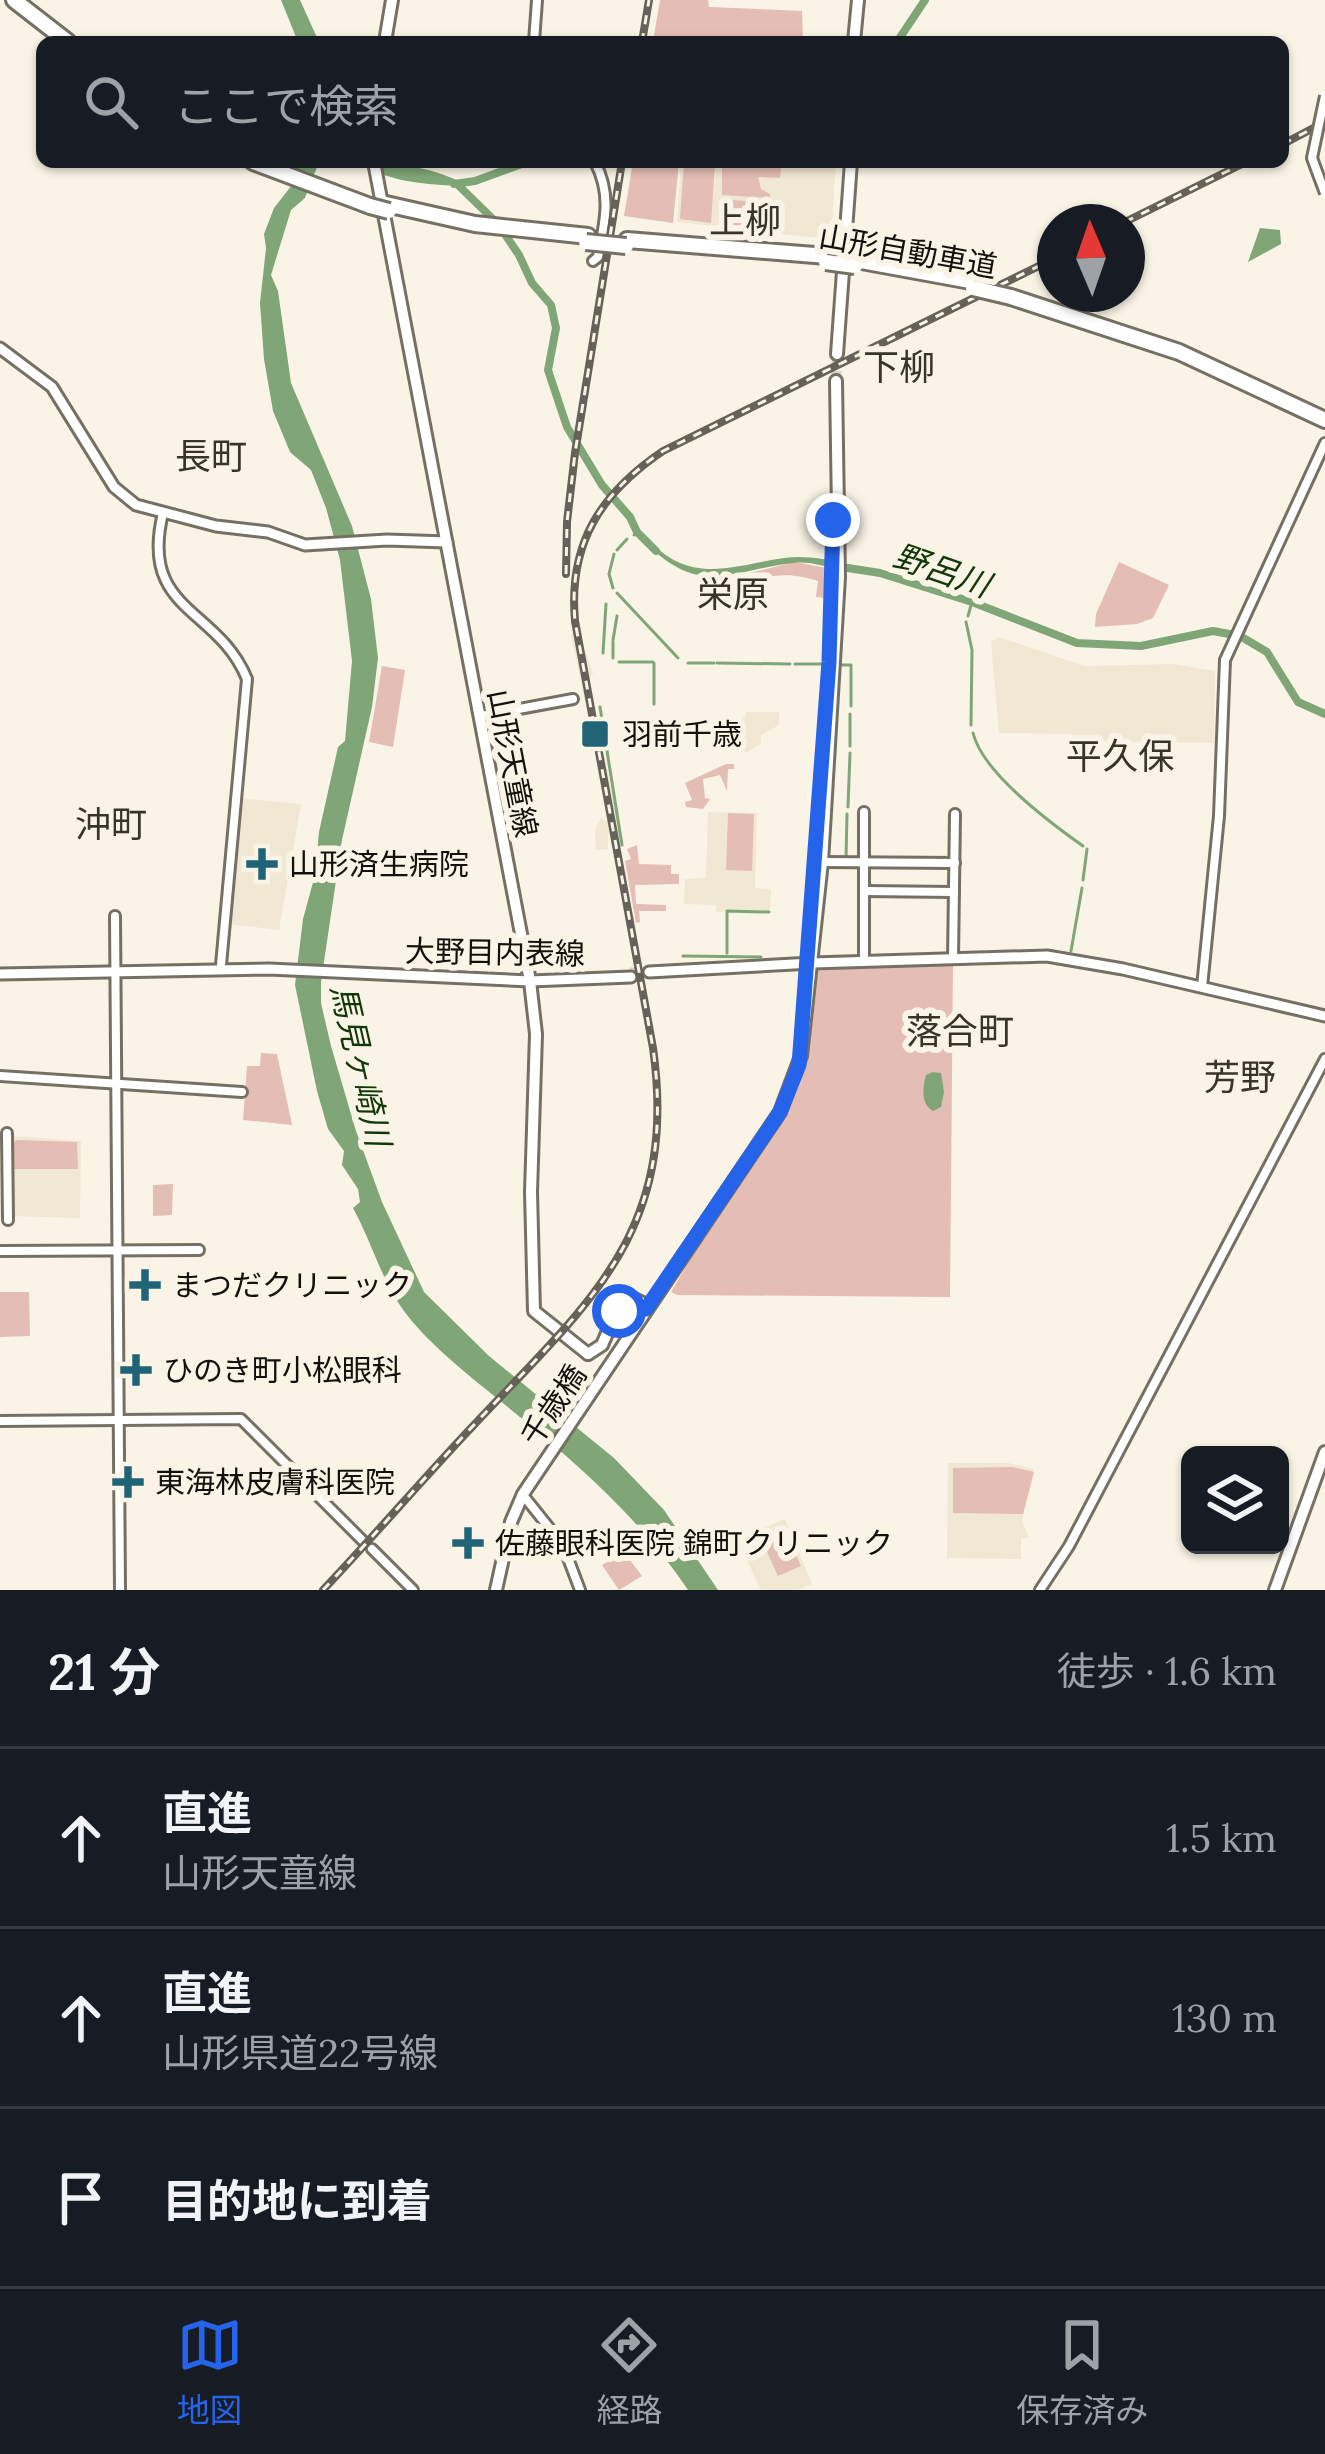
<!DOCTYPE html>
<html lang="ja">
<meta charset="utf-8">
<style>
:root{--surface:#171b24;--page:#242831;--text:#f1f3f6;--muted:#9ea1a6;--line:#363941;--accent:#2563eb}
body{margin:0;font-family:Lora,"Noto Sans JP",serif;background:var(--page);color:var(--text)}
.controls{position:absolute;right:36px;bottom:36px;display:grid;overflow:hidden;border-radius:18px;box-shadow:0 3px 9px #0004}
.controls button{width:108px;height:108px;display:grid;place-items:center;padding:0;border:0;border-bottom:3px solid var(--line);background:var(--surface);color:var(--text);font:60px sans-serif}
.compass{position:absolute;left:1037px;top:204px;width:108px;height:108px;border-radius:50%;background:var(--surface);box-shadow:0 3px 9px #0004;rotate:358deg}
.stop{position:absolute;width:36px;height:36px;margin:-27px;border:9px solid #2563eb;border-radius:50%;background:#fff}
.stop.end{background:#2563eb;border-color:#fff;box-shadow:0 3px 12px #0008}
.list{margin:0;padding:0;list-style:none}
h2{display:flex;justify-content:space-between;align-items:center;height:156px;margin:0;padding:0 48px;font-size:51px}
h2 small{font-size:39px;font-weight:400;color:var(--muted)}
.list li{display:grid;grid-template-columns:78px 1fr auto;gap:36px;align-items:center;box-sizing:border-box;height:180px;padding:0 48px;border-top:3px solid var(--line)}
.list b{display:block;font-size:45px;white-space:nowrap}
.list p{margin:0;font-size:39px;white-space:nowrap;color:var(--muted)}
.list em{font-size:39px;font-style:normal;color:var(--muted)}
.icon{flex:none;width:66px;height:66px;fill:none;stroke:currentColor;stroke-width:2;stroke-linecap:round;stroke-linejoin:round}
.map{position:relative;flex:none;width:1325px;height:1590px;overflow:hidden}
.search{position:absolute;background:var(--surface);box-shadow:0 3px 9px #0004;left:36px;right:36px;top:36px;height:132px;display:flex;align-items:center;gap:30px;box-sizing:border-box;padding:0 42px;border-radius:18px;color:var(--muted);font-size:45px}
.sheet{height:696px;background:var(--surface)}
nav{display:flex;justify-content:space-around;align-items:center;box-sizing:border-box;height:168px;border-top:3px solid var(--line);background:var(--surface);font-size:33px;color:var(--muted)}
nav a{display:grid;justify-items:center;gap:6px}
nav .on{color:var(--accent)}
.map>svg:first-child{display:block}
.built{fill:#f1e8d3}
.green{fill:#e4bdb4}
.water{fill:#80a678}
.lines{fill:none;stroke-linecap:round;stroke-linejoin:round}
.stream{stroke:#80a678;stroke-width:3}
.river{stroke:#80a678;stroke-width:8}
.secondary-tunnel{stroke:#d7d2c5;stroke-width:9;stroke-dasharray:9 4.5;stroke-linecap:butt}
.primary-tunnel{stroke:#d7d2c5;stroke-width:10;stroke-dasharray:10 5;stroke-linecap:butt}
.tertiary-casing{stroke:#757064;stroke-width:14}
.secondary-casing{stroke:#757064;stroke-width:15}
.primary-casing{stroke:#757064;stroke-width:16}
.motorway-casing{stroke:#757064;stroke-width:20}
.tertiary{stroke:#fff;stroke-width:8}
.secondary{stroke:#fff;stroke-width:9}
.primary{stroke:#fff;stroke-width:10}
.motorway{stroke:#fff;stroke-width:14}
.rail-casing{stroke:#66625a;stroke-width:8}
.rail{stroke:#faf4e6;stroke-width:3;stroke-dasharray:9;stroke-linecap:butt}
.tertiary-bridge-casing{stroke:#757064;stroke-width:14;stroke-linecap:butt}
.motorway-bridge-casing{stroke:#757064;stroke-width:20;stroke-linecap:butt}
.tertiary-bridge{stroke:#fff;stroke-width:8}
.motorway-bridge{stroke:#fff;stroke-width:14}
.route{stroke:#2563eb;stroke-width:15}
.poi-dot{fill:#226477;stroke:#faf4e6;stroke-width:4.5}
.labels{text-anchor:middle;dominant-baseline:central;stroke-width:12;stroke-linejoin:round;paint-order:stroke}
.street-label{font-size:30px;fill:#13110c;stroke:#faf4e6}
.poi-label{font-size:30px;fill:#13110c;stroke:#faf4e6;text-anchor:start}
.water-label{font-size:33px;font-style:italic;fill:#113808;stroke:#faf4e6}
.quarter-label{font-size:36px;fill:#383429;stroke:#faf4e6}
</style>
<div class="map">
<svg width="1325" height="1590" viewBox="0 0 1325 1590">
<rect width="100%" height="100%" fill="#faf4e6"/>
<g class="built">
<path d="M681,162H836L831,236L827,239L677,222Z"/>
<path d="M578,629L593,673L589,679L617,819L621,846L612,848L608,830V849L596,850L595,829L601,818L610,823L571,634Z"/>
<path d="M999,637L1084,666L1173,664L1215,671L1214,743L1074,741L1073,734L999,733L991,642Z"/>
<path d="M746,712H779V725L761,735V744L747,752L739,751V718H745Z"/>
<path d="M239,798L301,804L279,930L227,924Z"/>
<path d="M708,812L757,813L755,888L771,889L770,910L716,912V905L684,904L685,879L706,878Z"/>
<path d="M12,1136L81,1141L80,1218L10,1216L9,1139Z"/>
<path d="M948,1463H1008L1034,1469L1022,1521L1029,1538H1021V1559L947,1558Z"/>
<path d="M785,1519L812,1584L797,1590H761L737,1539Z"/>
</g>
<g class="green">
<path d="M660,0H708L709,7L802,11L803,39L848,42H653Z"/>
<path d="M633,162H679L673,223L624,216Z"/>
<path d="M684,162L715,164L711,223L680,219Z"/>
<path d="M722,162L781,165L780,178L758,177L761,189L770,194V198L722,195Z"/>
<path d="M719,199L761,202L758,228L718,223Z"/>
<path d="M795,562L827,568L826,598L816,597L818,581C785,571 778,576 747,580L745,574Z"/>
<path d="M1119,562L1169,585L1153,618L1137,624L1095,627L1096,614Z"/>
<path d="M382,666L405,670L393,747L369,742Z"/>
<path d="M726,764H734V769H728L727,791L720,775L703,779L705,798L710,799L703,809L686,807L685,802L692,800L685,783Z"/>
<path d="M728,813L754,814L752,871L726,870Z"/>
<path d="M637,845L639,864L671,865V874H679V884L635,885L636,904L666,905V911H639L640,922L636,923L625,861L631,859L627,849Z"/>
<path d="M953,964L950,1297L677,1295L671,1292L794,1080L812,968Z"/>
<path d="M261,1053L277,1054L292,1125L243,1120L247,1066H260Z"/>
<path d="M17,1140L77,1142L78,1169H13L12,1144Z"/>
<path d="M173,1184L172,1215L153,1216V1185Z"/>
<path d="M0,1292H29L30,1336L0,1337Z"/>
<path d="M1012,1467L1034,1472L1023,1514L953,1513V1468Z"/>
<path d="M783,1526L801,1566L778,1576L760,1536Z"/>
<path d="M624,1552L642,1576L619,1590L602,1565Z"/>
</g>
<g class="water">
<path d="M281,0H300L319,42H298Z"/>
<path d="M296,162H319L305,198L291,210L271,275L278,291L291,383L352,526L371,599L378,658L372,707L342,840L321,982V1003L331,1046L356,1131L382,1202L424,1292L489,1356L614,1458L664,1510L718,1590H688C641,1520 580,1466 515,1413C478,1382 421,1341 396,1299C379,1271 369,1237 353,1208L360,1202L358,1189L342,1165L344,1151L328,1129L317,1091L295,985L303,919L315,875L319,832L338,747L345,741L352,661L340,560L326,508L311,470L290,452L273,411L264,359L260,303L266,248L264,234L274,208L292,185Z"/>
<path d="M356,162C394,162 428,166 463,183L460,186C420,184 390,182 356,162Z"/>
<path d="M1260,228L1280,230L1281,244L1248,262Z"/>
<path d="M655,546C695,584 735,565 784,558C803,555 824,559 843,562L841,570C827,567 809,561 794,563C734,569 704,597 651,548Z"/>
<path d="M933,1072L941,1073L944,1092L941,1107L933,1111C920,1104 923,1087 926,1075Z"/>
</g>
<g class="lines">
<g class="stream">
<path d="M634,535L637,532"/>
<path d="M617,550L627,539"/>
<path d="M613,588L609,574L614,554"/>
<path d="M617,593L678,658"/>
<path d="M968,616L972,602"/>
<path d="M966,622L972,650L971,725"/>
<path d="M613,640L617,616"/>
<path d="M613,642V658"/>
<path d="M603,653L606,604"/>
<path d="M619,662H653"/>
<path d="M688,663H714"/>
<path d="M717,663L790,664"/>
<path d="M795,664H822"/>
<path d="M840,665H851V706"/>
<path d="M654,704V663"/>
<path d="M600,707L622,845"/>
<path d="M973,733C983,773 1049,822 1083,846"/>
<path d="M850,746V714"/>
<path d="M848,807L850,753"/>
<path d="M829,857L846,858L847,814"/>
<path d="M1083,880L1087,849"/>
<path d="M1071,951L1082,888"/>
<path d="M727,953V911L769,912"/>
<path d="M683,956L761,957"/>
</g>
<g class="river">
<path d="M897,42L925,0"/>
<path d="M454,184L475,181L527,162"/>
<path d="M457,184L498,224L519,255L532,283L551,305L556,328L548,370L567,427L602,485L630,517L637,532L656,551"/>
<path d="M835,566L880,573L972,602L1077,643L1141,646L1213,631L1240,636L1267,652L1298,702L1325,714"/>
</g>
<path class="secondary-tunnel" d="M630,972H649"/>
<path class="primary-tunnel" d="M836,381L837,354"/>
<g class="tertiary-casing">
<g id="tertiary">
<path d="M534,42L537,0"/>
<path d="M593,261L598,257C605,221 612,195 595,162"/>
<path d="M163,513C139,612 217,606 247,679L221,965"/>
<path d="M481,716L573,699"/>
<path d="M864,812V961"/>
<path d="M822,862L955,863"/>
<path d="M864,891L954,892"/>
<path d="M115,916L120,1590"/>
<path d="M953,959L955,814"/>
<path d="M1202,987L1219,816L1225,660L1325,443"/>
<path d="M0,1076L242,1092"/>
<path d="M7,1133L8,1220"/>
<path d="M0,1251L199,1250"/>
<path d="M0,1421L241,1419L363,1541"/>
<path d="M523,1495L563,1545L580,1590"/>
<path d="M372,1549L413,1590"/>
<path d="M1040,1590L1069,1546L1325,1059"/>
</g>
</g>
<g class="secondary-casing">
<g id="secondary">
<path d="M0,348L52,387L114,487L136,505L216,526L268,532L305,545L387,540L447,542"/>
<path d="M649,972L812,963L1047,956L1123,969L1325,1016"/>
<path d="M0,974L269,969L530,981L631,977"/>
</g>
</g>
<g class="primary-casing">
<g id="primary">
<path d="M385,42L392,0"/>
<path d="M854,42L858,0"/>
<path d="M374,162L530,981L536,1034L531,1192L534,1311L588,1354"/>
<path d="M837,354L851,162"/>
<path d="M588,1354L602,1345L620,1303L632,1298L649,1306"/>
<path d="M496,1590L511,1522L523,1494L780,1112L801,1056L822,862L839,577L836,381"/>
<path d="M1275,1590L1325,1452"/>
</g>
</g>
<g class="motorway-casing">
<g id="motorway">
<path d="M14,0L68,42"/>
<path d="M253,162L370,206"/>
<path d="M386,204L475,224L588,236"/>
<path d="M627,240L827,256"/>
<path d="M856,260L976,282"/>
<path d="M1011,297L1179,352L1325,420"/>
</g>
</g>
<use href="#tertiary" class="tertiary"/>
<use href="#secondary" class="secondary"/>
<use href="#primary" class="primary"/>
<use href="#motorway" class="motorway"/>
<g class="rail-casing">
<g id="rail">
<path d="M642,42L649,0"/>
<path d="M1283,144L1325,122"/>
<path d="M1125,222L1246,162"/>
<path d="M566,574L567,522L575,453L622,162"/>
<path d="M323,1590C374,1536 422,1480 472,1427C587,1304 679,1234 653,1048L575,621C568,543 601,493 663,451L1055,258"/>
</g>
</g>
<use href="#rail" class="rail"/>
<g class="tertiary-bridge-casing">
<path id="tertiary-bridge" d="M1325,96L1312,158L1325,193"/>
</g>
<g class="motorway-bridge-casing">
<g id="motorway-bridge">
<path d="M370,206L389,211"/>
<path d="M586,242L626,246"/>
<path d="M826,262L855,266"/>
<path d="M973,288L1011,297"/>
</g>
</g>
<use href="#tertiary-bridge" class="tertiary-bridge"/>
<use href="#motorway-bridge" class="motorway-bridge"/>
</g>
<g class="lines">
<path class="route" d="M619,1311L630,1302L646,1309L780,1112L799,1065L829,662L833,520"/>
</g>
<g class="poi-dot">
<rect x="580" y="719" width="30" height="30" rx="6"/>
<path d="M256 846h12v12h12v12h-12v12h-12v-12h-12v-12h12z"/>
<path d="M139 1267h12v12h12v12h-12v12h-12v-12h-12v-12h12z"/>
<path d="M130 1352h12v12h12v12h-12v12h-12v-12h-12v-12h12z"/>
<path d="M122 1464h12v12h12v12h-12v12h-12v-12h-12v-12h12z"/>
<path d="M462 1525h12v12h12v12h-12v12h-12v-12h-12v-12h12z"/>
</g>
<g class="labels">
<g class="street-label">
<text transform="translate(908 251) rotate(10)">山形自動車道</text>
<text transform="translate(513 763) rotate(79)">山形天童線</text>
<text transform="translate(495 952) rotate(1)">大野目内表線</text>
<text transform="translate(553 1405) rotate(-56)">千歳橋</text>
</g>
<g class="poi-label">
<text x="622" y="734">羽前千歳</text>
<text x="289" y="864">山形済生病院</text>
<text x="172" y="1285">まつだクリニック</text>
<text x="163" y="1370">ひのき町小松眼科</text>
<text x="155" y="1482">東海林皮膚科医院</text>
<text x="495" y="1543">佐藤眼科医院 錦町クリニック</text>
</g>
<g class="water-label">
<text transform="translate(942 570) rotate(19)">野呂川</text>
<text transform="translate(361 1065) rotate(77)">馬見ヶ崎川</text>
</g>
<g class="quarter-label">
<text x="745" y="220">上柳</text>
<text x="899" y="367">下柳</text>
<text x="211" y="456">長町</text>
<text x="733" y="594">栄原</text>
<text x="1120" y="756">平久保</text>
<text x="111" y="824">沖町</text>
<text x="960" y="1031">落合町</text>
<text x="1240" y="1077">芳野</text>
</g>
</g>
</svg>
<div class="controls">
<button><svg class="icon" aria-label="layers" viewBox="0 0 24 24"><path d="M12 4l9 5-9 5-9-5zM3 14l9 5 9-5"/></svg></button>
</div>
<svg class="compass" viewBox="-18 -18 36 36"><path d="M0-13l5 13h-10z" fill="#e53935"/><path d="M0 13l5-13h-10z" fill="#9ea1a6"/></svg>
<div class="stop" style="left:619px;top:1311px"></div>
<div class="stop end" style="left:833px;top:520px"></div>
<div class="search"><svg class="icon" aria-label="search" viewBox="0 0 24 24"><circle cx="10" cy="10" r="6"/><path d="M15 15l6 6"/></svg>ここで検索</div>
</div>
<section class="sheet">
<h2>21 分<small>徒歩 · 1.6 km</small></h2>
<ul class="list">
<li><svg class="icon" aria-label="ahead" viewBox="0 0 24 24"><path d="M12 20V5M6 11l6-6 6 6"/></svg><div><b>直進</b><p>山形天童線</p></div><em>1.5 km</em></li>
<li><svg class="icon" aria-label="ahead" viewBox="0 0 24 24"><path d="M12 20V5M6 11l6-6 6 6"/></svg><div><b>直進</b><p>山形県道22号線</p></div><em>130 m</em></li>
<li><svg class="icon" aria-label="arrive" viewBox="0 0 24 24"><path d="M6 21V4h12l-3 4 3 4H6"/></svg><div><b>目的地に到着</b></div></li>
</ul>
</section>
<nav>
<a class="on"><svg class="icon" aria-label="map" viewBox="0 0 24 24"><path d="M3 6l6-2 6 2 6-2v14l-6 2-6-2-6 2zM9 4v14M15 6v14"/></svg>地図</a>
<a><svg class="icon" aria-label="directions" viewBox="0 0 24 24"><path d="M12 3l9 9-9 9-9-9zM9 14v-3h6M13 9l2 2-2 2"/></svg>経路</a>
<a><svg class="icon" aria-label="saved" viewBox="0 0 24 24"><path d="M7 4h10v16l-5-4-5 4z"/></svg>保存済み</a>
</nav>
